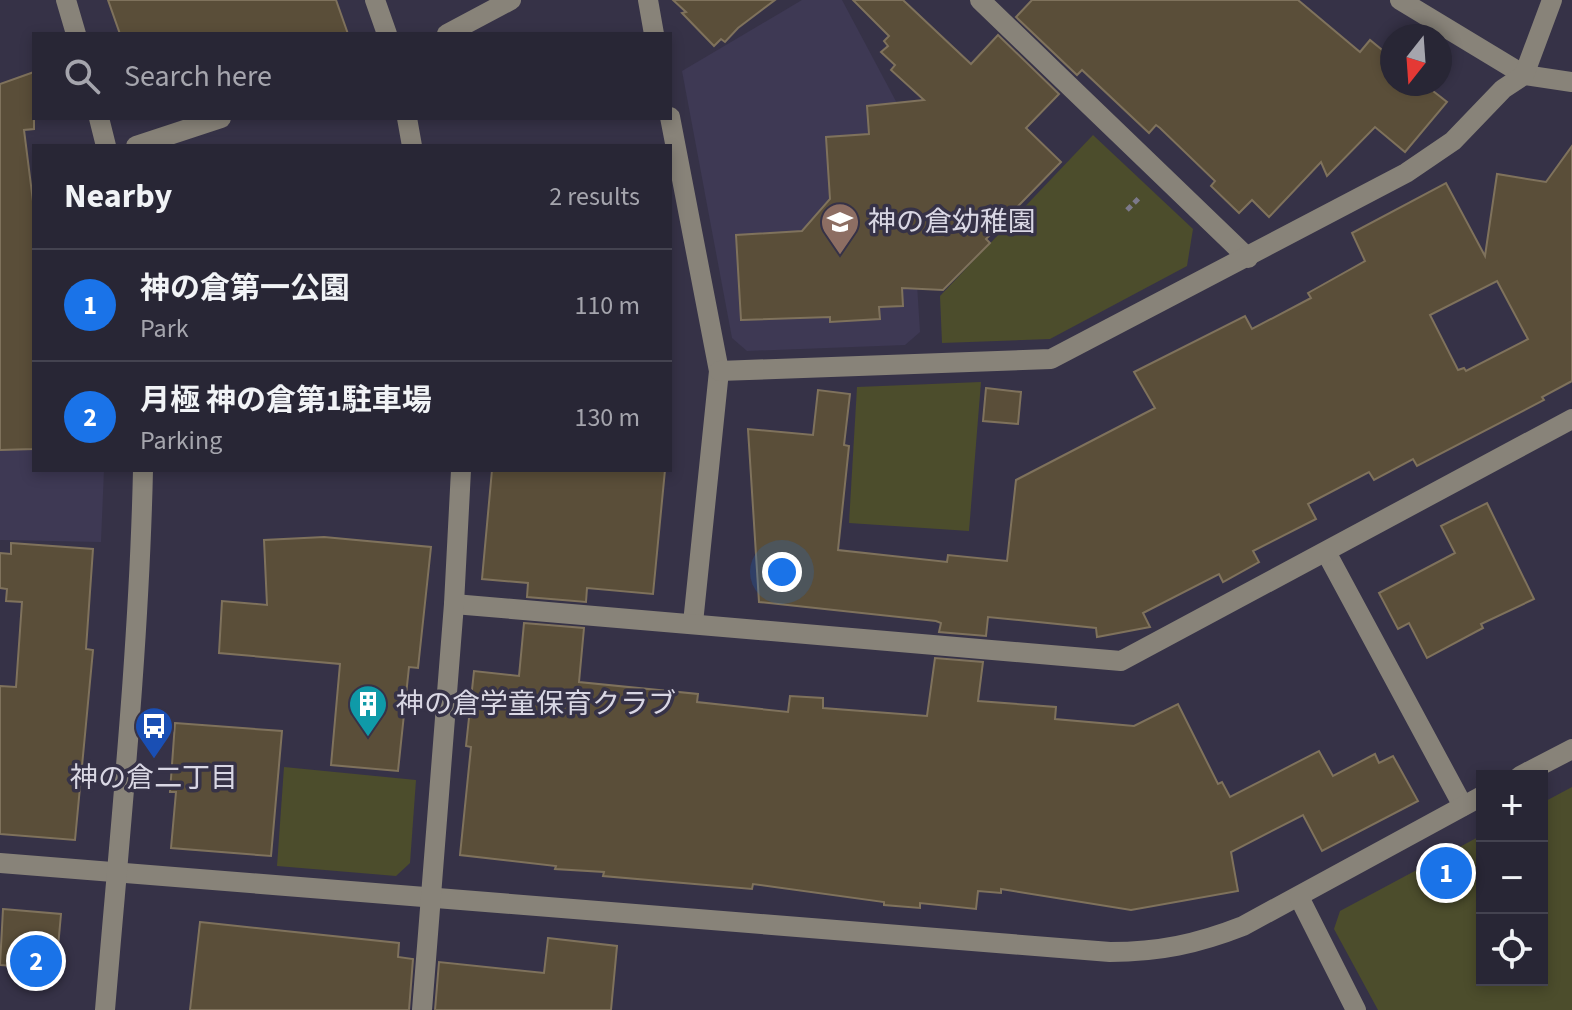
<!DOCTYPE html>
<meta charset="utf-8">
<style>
:root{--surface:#282635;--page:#343241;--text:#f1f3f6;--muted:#a5a5ad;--line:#444350;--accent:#1a73e8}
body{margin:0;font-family:"Source Sans 3","Noto Sans JP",sans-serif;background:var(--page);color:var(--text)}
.controls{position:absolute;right:24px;bottom:24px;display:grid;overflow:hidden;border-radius:0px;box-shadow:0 4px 12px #0003}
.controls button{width:72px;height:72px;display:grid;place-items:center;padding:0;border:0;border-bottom:2px solid var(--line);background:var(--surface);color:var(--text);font:40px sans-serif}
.compass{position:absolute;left:1380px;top:24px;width:72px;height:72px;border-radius:50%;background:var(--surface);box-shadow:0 4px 12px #0003;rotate:197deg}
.you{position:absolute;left:782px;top:572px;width:28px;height:28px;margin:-20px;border:6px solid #fff;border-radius:50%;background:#1a73e8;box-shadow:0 0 0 12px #1a73e833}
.badge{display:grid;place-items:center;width:52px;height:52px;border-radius:50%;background:var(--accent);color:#fff;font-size:26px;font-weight:700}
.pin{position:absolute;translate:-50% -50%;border:4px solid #fff;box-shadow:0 2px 8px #0006}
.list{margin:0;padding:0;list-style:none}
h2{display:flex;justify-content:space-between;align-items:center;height:104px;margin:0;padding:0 32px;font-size:34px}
h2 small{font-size:26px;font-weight:400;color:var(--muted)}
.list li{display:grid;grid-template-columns:52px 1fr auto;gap:24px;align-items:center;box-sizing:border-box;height:112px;padding:0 32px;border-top:2px solid var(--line)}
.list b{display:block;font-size:30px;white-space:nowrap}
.list p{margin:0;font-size:26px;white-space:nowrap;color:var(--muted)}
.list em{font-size:26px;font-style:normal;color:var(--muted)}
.icon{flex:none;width:44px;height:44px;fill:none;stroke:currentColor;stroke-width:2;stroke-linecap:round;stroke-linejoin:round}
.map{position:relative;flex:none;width:1572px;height:1010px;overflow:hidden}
.search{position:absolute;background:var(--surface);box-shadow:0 4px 12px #0003;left:32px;top:32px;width:640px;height:88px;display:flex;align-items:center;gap:20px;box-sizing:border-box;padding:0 28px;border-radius:0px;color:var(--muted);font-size:30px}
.panel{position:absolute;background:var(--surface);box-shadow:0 4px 12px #0003;left:32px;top:144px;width:640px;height:328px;border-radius:0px}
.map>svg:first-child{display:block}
.built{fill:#3e3954}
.green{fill:#4c4d2c}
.building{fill:#5a4e39;stroke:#7f725c;stroke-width:2;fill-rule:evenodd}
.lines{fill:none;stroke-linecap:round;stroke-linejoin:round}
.path{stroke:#7c798a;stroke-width:5;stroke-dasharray:6 4;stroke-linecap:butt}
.minor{stroke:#888379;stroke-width:20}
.labels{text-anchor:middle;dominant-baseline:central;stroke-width:7;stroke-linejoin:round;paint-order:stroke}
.poi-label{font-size:28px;fill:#d9d7e4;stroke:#363247;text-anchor:start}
</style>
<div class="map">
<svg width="1572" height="1010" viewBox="0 0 1572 1010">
<rect width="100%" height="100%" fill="#363247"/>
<g class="built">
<path d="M802,0H842L907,122L920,332L905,345L747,351L732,338L682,71Z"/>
<path d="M34,337V470H104L101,542L0,540V338Z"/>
</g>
<g class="green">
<path d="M1093,135L1193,229L1187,266L1050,339L942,343L940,296Z"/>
<path d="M981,382L969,531L849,523L857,387Z"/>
<path d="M284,767L416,780L410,863L396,876L277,866Z"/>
<path d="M1572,787V1010H1378L1334,929L1340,911L1482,835V980H1542V803Z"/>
</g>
<g class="building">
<path d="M108,0H336L348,34H120Z"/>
<path d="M673,0H775L738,28L725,42L721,39L714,46L682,13L686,12Z"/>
<path d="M853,0H903L971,64L998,35L1059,94L1026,128L1061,162L986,239L990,243L943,290L902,288L903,306L879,307L880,319L830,322V317L741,320L736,235L802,231L830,199L826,137L869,134L867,106L924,100L891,70L895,65L881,52L888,46L884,41L889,36Z"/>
<path d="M1032,0H1298L1360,52L1370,40L1392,58V84H1424L1447,102L1405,152L1375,127L1327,176L1321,162L1269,217L1252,200L1239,213L1211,186L1215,181L1160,128L1156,125L1149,133L1082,70L1077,75L1016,17Z"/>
<path d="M34,72V129L24,130L34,209V449L0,450V84Z"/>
<path d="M1572,146V381L1542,397L1544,400L1417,466L1413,459L1374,480L1369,472L1308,504L1316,519L1253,551L1259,562L1223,582L1219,574L1143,613L1150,627L1097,637L1096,628L988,617L986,636L939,632L941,623L936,621L759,602L748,429L813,435L818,390L850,394L844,445L849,446L838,550L947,562L948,555L1007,561L1016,480L1155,408L1134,372L1245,316L1252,329L1311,298L1308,293L1365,261L1352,233L1446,183L1485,256L1497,174L1546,182ZM1497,281L1528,339L1466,371L1464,368L1458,370L1430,315Z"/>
<path d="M986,388L1021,392L1018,424L983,421Z"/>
<path d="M492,470H665L653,594L587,588L586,602L527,597L528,583L482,579Z"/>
<path d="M1487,503L1534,599L1481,624L1483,628L1427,658L1409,623L1398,629L1379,593L1455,553L1441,526Z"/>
<path d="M324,537L431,547L418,668L409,667L398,771L331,765L340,664L219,653L222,601L267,605L264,540Z"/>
<path d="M11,543L93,549L86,649L93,650L75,840L0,834V686L16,687L22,602L6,601L7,589L0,588V553L11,554Z"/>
<path d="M524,623L584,628L579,682L698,694L697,702L788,712L790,696L823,698V708L927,716L935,658L983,662L978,701L1056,707L1055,719L1134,726L1178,704L1218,784L1222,782L1230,797L1319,751L1333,776L1375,754L1379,763L1393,756L1418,801L1322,851L1303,815L1231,852L1238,891L1131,910L1001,889V893L978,891L976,909L920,903V908L884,905V902L753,884L752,889L603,876L604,872L555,869L556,866L460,855L471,747L466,746L474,671L519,676Z"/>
<path d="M175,723L282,731L271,856L171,848L176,792H170Z"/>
<path d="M3,909L61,914L56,969L0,965Z"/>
<path d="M200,922L399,943L398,957L413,959L409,1010H190Z"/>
<path d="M548,938L617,946L611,1010H435L439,962L544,973Z"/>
</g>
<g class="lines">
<path class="path" d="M1127,210L1140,197"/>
<g class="minor">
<path d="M66,0L76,34"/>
<path d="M375,0L387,34"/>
<path d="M648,0L654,34"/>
<path d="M980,0L1248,258"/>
<path d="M1400,0L1524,75L1572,82"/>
<path d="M447,34L511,0"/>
<path d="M670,117L719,371L693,623"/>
<path d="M99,118L106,146"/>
<path d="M407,118L412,146"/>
<path d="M136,146L221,118"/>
<path d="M719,371L1051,359L1406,173L1453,141L1503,89L1524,75L1552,0"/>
<path d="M1326,552L1463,806"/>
<path d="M454,604L1121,661L1572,419"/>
<path d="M1520,776L1572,749"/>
<path d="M0,863L1110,952C1159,952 1197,944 1243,926L1482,796"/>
<path d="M1299,897L1356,1010"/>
<path d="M105,1010C120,830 139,650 143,470"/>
<path d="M422,1010L454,604L461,470"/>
</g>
</g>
<defs>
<g id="school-pin" transform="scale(2)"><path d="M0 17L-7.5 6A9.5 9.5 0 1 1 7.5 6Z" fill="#8d6e63" stroke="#363247"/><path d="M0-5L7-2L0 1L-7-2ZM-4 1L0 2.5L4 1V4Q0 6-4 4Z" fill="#fff"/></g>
<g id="building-pin" transform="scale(2)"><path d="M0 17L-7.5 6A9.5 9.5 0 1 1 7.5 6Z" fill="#0f9aa8" stroke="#363247"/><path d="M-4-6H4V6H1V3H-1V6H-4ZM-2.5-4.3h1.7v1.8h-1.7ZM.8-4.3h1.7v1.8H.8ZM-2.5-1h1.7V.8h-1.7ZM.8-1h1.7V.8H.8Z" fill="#fff"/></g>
<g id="bus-pin" transform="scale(2)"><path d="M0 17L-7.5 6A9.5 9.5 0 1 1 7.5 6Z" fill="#1a4fb4" stroke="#363247"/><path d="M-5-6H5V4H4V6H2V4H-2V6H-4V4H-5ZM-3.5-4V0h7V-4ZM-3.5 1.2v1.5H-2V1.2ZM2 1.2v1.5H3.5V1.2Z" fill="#fff"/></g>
</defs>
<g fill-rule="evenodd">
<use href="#school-pin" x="840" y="222"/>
<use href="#building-pin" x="368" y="704"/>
<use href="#bus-pin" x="154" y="726"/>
</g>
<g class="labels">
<g class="poi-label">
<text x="868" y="222">神の倉幼稚園</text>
<text x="396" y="704">神の倉学童保育クラブ</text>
<text x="154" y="778" text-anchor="middle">神の倉二丁目</text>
</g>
</g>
</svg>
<div class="controls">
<button>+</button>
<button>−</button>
<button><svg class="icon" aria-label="locate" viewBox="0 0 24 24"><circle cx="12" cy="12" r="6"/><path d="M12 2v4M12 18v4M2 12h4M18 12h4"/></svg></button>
</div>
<svg class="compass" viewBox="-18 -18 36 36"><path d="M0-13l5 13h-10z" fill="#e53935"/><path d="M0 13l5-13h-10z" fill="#a5a5ad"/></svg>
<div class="you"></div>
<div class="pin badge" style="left:1446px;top:873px">1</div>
<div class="pin badge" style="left:36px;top:961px">2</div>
<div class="search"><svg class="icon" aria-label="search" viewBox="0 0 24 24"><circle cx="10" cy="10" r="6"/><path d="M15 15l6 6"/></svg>Search here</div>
<section class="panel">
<h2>Nearby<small>2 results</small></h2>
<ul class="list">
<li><span class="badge">1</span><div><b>神の倉第一公園</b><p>Park</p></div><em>110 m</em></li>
<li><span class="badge">2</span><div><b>月極 神の倉第1駐車場</b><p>Parking</p></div><em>130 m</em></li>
</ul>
</section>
</div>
